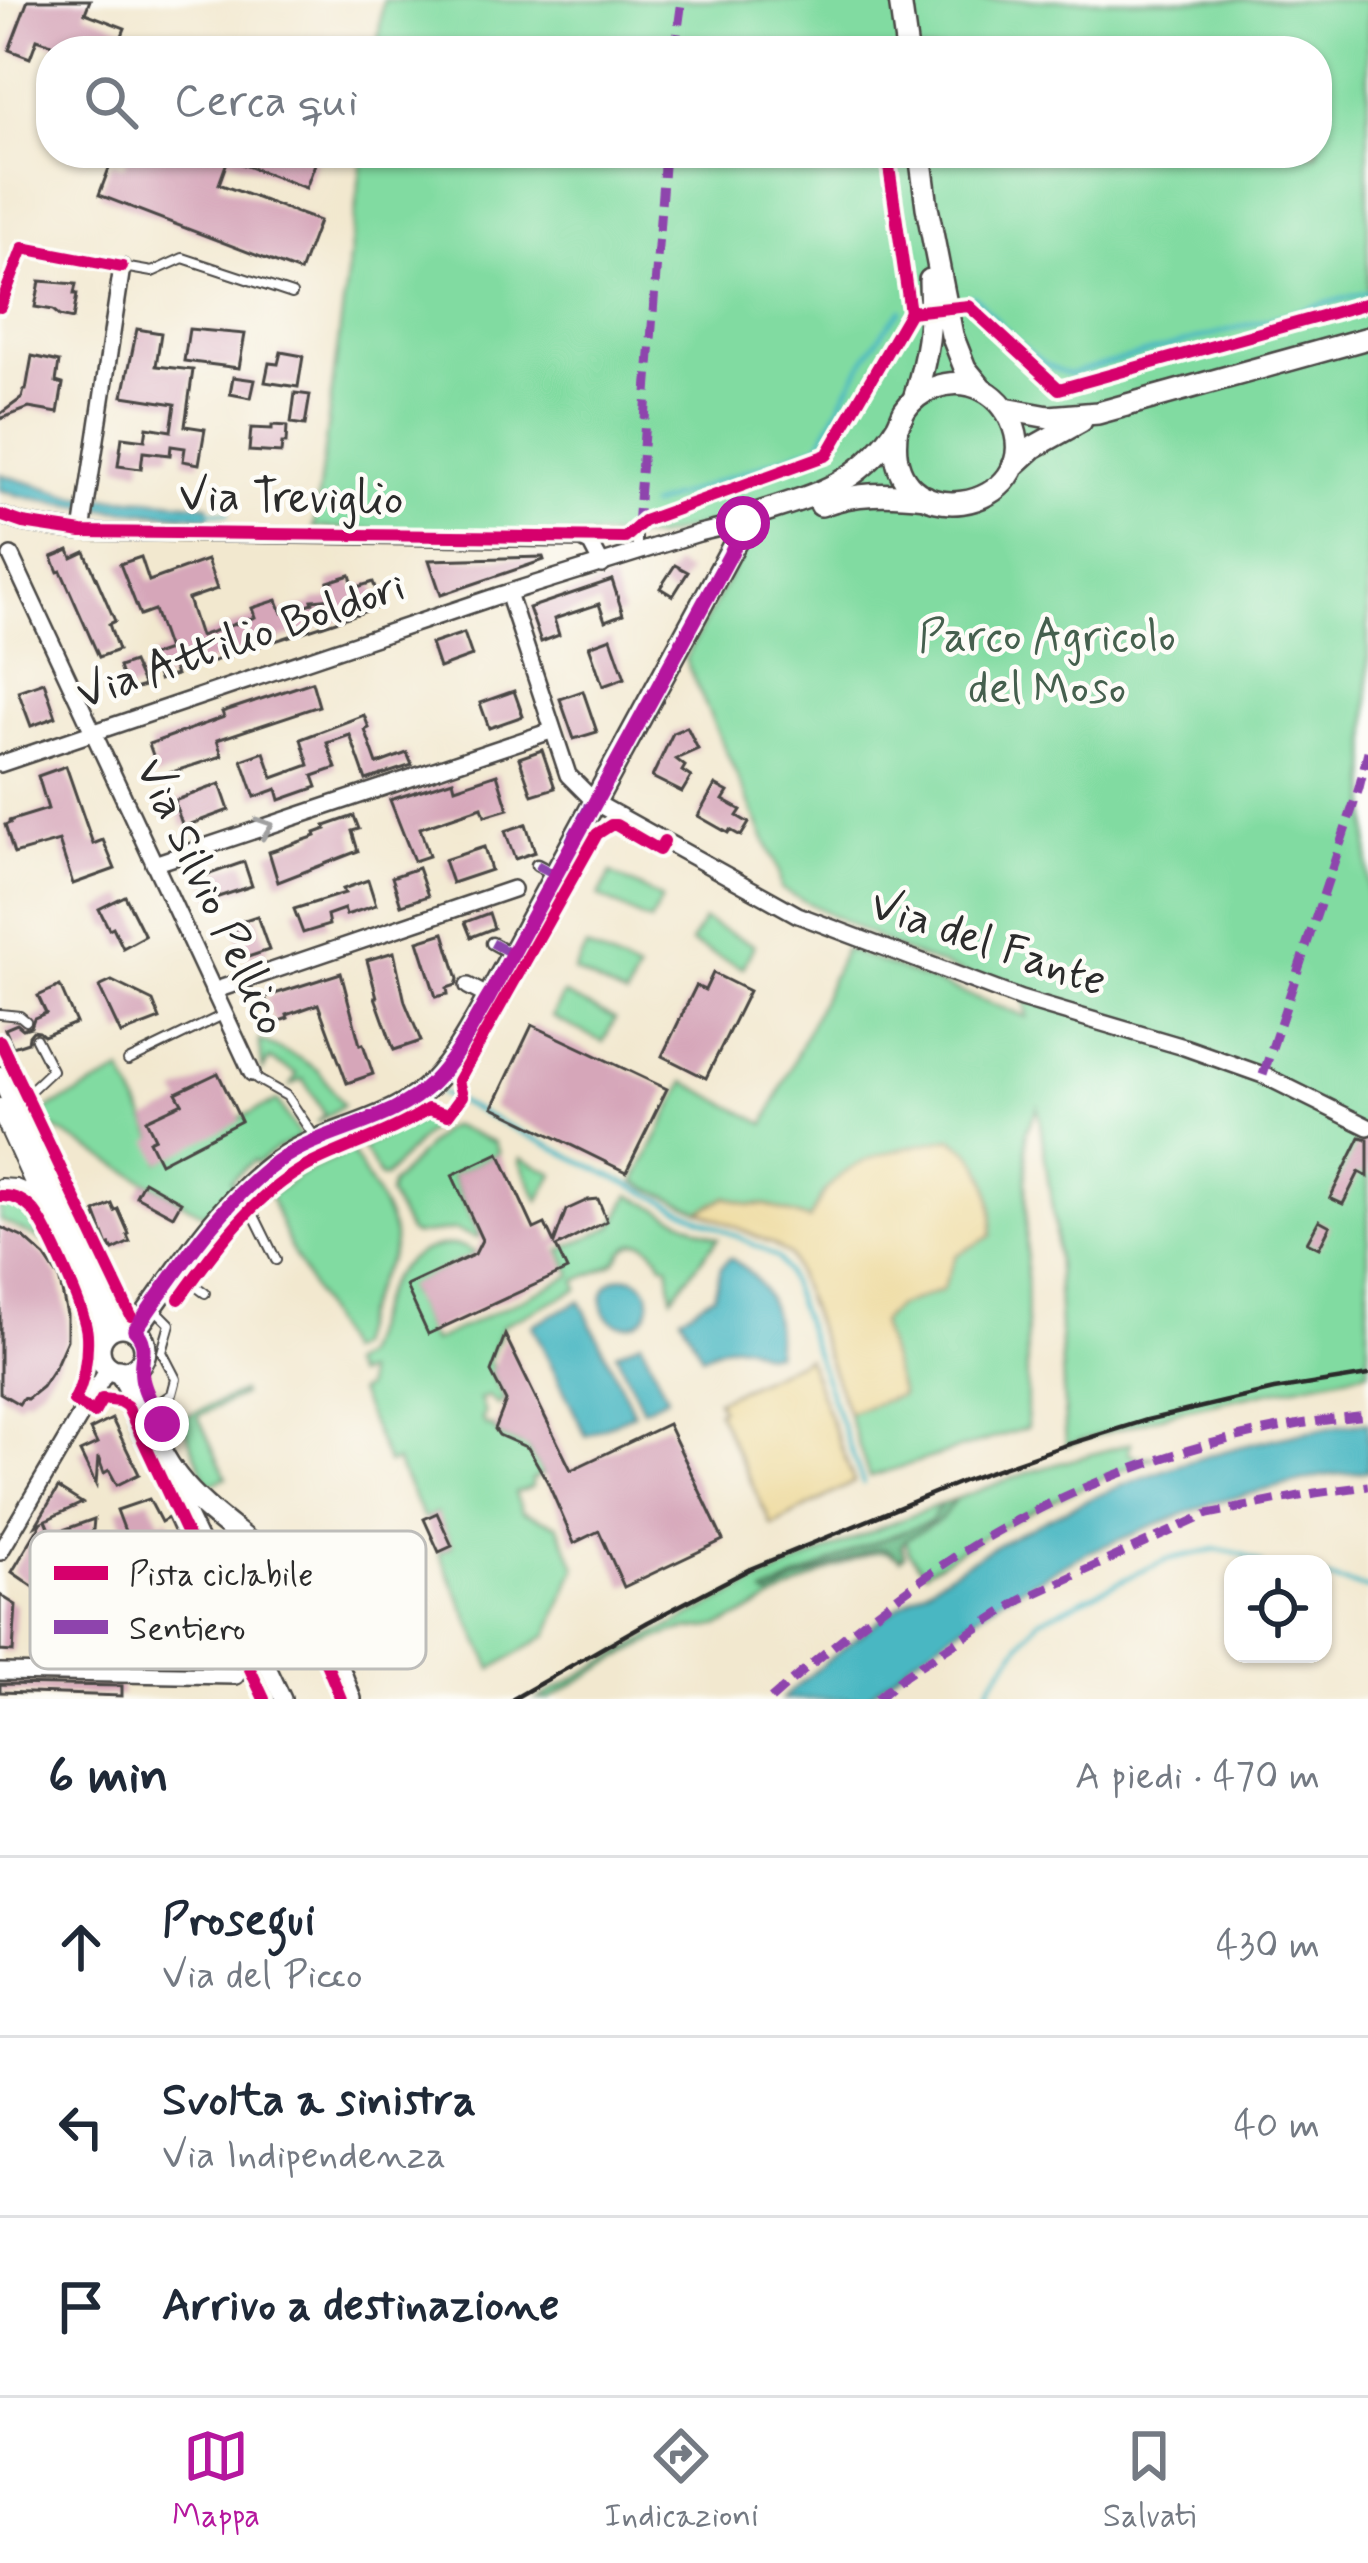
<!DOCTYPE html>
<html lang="it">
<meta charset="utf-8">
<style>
:root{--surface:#fff;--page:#f6f6f7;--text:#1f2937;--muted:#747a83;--line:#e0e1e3;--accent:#b5179e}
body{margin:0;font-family:Mynerve,sans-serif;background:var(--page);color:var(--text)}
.controls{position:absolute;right:36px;bottom:36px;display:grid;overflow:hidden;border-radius:24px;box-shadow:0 3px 9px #0004}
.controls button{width:108px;height:108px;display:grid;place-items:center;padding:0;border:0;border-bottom:3px solid var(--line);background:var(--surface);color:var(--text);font:60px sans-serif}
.stop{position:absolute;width:36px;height:36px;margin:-27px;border:9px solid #b5179e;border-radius:50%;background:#fff}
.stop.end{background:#b5179e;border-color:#fff;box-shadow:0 3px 12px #0008}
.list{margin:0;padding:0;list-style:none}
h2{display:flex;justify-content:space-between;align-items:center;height:156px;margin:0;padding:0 48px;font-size:51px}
h2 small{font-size:39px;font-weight:400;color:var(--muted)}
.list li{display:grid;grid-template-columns:78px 1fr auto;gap:36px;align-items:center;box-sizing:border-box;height:180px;padding:0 48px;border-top:3px solid var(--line)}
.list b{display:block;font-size:45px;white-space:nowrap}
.list p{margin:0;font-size:39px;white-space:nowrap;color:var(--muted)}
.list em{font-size:39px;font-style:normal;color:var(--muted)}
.icon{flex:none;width:66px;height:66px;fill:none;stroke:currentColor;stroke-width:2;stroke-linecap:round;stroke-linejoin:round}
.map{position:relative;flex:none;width:1368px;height:1699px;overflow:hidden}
.search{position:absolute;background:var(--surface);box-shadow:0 3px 9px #0004;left:36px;right:36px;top:36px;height:132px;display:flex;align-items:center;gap:30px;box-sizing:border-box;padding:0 42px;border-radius:48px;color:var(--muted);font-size:45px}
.sheet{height:696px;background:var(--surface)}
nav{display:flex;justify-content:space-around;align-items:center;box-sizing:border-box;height:168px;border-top:3px solid var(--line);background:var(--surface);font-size:33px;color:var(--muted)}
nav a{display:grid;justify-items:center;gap:6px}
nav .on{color:var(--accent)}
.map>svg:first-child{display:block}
.green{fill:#81dba1;stroke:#568366;stroke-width:3}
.forest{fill:#68bb87;stroke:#4a7359;stroke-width:3}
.sand{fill:#eeda9e;stroke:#8c8264;stroke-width:3}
.water{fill:#49b7c2;stroke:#3a7176;stroke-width:3}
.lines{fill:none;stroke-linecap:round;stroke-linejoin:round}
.stream{stroke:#49b7c2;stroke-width:4.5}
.building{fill:#d6a6b9}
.service-casing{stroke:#494744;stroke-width:12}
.pedestrian-casing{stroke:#494744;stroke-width:15}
.minor-casing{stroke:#494744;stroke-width:20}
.tertiary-casing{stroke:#494744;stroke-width:22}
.secondary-casing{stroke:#494744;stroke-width:26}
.service{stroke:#fff;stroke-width:8}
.pedestrian{stroke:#fff;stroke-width:10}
.minor{stroke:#fff;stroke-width:15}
.tertiary{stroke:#fff;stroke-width:18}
.secondary{stroke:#fff;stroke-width:21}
.rail{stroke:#2b2b2b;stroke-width:4.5}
.quiet{stroke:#8e44ad;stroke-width:9;stroke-dasharray:18 9;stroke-linecap:butt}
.cycleway-casing{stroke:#fdfcf7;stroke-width:20}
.cycleway{stroke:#d6006c;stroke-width:12}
.oneway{stroke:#a0a0a0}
.route{stroke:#b5179e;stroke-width:15}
.labels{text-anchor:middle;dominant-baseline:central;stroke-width:9;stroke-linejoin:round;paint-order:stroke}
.street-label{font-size:45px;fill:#2b2b2b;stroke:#fdfcf7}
.park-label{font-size:45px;fill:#45604e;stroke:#fdfcf7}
.key{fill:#fdfcf7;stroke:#bebdba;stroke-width:3}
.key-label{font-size:33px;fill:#2b2b2b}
</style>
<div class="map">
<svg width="1368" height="1699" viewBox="0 0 1368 1699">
<rect width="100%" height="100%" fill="#fdfcf7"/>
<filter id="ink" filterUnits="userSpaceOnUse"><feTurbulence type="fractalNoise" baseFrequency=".00833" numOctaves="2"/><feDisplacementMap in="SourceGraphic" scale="24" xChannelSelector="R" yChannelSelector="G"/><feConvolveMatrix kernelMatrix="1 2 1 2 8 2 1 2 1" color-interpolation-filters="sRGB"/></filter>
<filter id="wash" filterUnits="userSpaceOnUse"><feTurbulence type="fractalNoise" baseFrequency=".004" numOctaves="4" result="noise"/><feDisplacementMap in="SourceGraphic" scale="48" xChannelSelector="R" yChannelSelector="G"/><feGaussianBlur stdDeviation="2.7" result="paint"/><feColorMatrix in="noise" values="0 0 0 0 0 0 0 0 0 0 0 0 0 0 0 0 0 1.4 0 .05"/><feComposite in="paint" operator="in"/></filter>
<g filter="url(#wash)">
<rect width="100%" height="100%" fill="#f2e8cf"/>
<g class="green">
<path d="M383,0H1368V1371L1178,1411L1066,1445L1055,1229L1038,1107L1026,1131L1027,1428L869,1477L848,1413L901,1394L879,1324L896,1307L942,1290L956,1255L991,1235L824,1191L809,1220L767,1205H750L727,1197L700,1211L635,1182L685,1082L765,1124L845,949L1027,1017L1024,994L907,953L781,889L779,871L685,659L766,508L656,538L314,528L363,153H1317V51H377Z"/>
<path d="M611,873L662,899L650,922L599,896Z"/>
<path d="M703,920L754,945L743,968L691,943Z"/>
<path d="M586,947L638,972L626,997L574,971Z"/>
<path d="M563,994L615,1019L603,1042L552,1017Z"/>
<path d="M259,1040L301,1059L319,1071L343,1105L316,1123L325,1115L303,1079L291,1085L297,1074L269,1059L263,1070Z"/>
<path d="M122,1072L155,1138L160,1162L239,1118L277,1101L300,1137L276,1149L257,1163L254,1160L231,1180L235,1185L204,1215L43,1122L39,1113Z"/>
<path d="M428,1116L432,1124L430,1129L385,1177H380L362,1147Z"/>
<path d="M452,1126L494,1142L499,1153L452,1176L479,1235L477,1238L455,1230L415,1235L409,1232L389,1195L391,1185L442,1130Z"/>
<path d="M351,1151C362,1170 393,1219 394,1238C395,1256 383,1268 376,1283C367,1303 359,1326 354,1347L345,1352L289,1245L270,1196L297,1176Z"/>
<path d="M521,1158L554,1174L539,1201L520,1162Z"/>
<path d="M630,1195L718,1238L672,1297L668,1265L662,1264C655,1249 642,1233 625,1249C616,1257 622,1257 612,1264C602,1271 587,1275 576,1281L578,1289L503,1325L489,1362L493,1368L491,1373L505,1400L498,1405L489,1396L480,1399L485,1414L482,1419L486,1426H491L499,1435L522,1445L524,1441L543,1474L532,1480V1487L515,1493L522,1512L557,1525L576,1567L548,1635L492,1669L439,1553L452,1546L436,1513L424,1519L396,1461L388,1464L358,1392L365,1388L364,1373L354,1376L348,1365L360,1357L363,1351C378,1310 384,1264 430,1249C446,1243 462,1243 476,1254L407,1287L432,1342L572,1275L561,1250L613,1226Z"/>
<path d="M0,1203C26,1204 33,1220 43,1241L0,1220Z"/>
<path d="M241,1392L242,1395L198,1416L226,1477L216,1482L208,1483L180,1419Z"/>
<path d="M1131,1443L1128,1452L1137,1457H1155C1075,1488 997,1525 925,1572L909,1553L906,1539L941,1519L955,1499L1033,1471Z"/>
<path d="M941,1504L930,1522L862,1547L766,1595L771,1597L798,1580L876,1548L887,1549L895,1557C889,1553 886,1551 878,1552C867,1553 853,1560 843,1564C802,1581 767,1606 726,1623C708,1631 690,1626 672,1633C628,1650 589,1675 549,1699H538C669,1623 799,1558 941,1504Z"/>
</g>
<path class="forest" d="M955,1499L941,1519L906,1539L902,1545L904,1556L900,1560L887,1549L876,1548L798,1580L770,1597L765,1594L862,1547L930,1522L941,1504Z"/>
<g class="sand">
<path d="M952,1138C959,1144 969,1150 975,1158C990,1178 995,1211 991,1236L956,1255L942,1290L896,1307L880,1323L901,1395L848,1413L790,1256L773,1244L700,1211L726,1197L750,1205H767L809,1220C816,1209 820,1196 829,1187C859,1153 910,1147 952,1138Z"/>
<path d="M807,1358L854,1482L772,1526L717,1411L721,1409L717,1400Z"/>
</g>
<g class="water">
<path d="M0,474L77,497L146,499L208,505L209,517C138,511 69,511 0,490Z"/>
<path d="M730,1258C765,1279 780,1312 775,1353C760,1356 758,1349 744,1345C730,1342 715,1350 702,1356L681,1316L714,1295L721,1267Z"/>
<circle cx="626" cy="1301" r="24"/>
<path d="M580,1301L634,1413L586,1436L532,1325Z"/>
<path d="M641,1341L667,1397L643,1409L616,1353Z"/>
<path d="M1368,1422V1471L1322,1476L1209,1504L1088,1552L1004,1597L912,1660L865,1699H782C949,1551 1145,1450 1368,1422Z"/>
</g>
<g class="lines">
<g class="stream">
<path d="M969,297H975C1002,324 1031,364 1069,374L1368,292"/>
<path d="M650,506L819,444C844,399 866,347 901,310"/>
<path d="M204,511L228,513"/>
<path d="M440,1093L763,1249L778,1259L786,1272L863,1483"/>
<path d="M1323,1577L1368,1589"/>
<path d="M985,1699L991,1683L1038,1621L1165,1560L1216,1549L1242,1554L1262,1564"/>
</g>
</g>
<g id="blocks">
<g class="building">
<path d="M28,0H90L85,13L125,28L116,51H72L37,39L30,58L9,50Z"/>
<path d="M129,153H295L316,161L306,188L228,159L219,184L319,221L300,272L99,195L111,163L124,167Z"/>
<path d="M40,281L76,284L74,294H77L73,319L60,316L53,310L35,307Z"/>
<path d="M137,329L161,333L156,366L193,370L185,426L205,429L199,464L183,461L185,448L171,446L170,455L143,452L141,469L118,466L122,437L145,440L147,427L171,431L175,404L123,396Z"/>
<path d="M189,329L245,334L239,368L184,361Z"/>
<path d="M281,352L303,356L298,387L265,382L269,363L278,364Z"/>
<path d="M32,356L59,362L56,382L63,384L58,413L29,408L0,419V414L22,398L24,390H26Z"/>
<path d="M233,377L255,380L251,398L230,394Z"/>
<path d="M295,393L310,395L305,425L291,423Z"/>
<path d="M272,425L287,426L286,443H282L281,453L249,451L251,428L272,429Z"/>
<path d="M69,550L72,558L85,552L115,621L109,624L118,650L99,657L61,571L58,572L52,557Z"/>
<path d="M141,557L149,581L207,560L217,589L188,599L200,636L255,617L252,608L277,600L282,613L313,603L312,600L333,598L328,582L350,575L354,588L373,582L382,606L208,663L207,661L174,670L176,675L159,680L151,656L168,650L154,610L140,615L120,564Z"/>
<path d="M543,557L544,560L441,595L429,560Z"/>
<path d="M675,565L688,572L673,596L660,588Z"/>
<path d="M612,580L623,614L605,621L599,604L554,619L559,635L541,642L529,608Z"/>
<path d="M464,633L472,656L439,668L431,644Z"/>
<path d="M611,638L625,678L603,686L589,646Z"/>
<path d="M133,662L144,686L127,691L119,667Z"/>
<path d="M44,682L56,717L31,726L18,691Z"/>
<path d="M312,682L319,706L217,740L222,756L154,778L149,763L155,761L149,744L224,717L222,712Z"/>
<path d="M514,691L523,716L489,728L480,703Z"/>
<path d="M583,691L597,732L574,739L560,699Z"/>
<path d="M364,715L369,728L365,730L377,764L407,753L412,765L366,780L350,735L327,743L336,768L313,776L317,787L280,800L277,789L255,797L242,760L264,752L273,778L309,765L301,739Z"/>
<path d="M687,727L698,749L676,759L685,766L682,771L691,777L682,792L652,777L673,733Z"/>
<path d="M542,750L555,788L532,795L519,758Z"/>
<path d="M66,766L93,844L103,840L115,869L73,884L59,841L14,854L5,825L10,823L9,821L48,809L38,776Z"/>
<path d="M497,774L508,809L485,816L482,807L420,828L429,856L414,861L390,800L453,780L455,788Z"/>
<path d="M220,784L229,810L183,827L174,801Z"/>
<path d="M715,785L728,792L723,800L741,810L737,816L749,823L741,836L730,830L728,833L698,816Z"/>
<path d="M354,816L359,829L352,831L358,851L278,882L269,852L316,836L315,833L326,829L325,826Z"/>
<path d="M526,824L535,852L515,859L505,831Z"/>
<path d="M484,847L491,870L452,883L444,860Z"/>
<path d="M244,862L252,886L212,899L204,876Z"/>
<path d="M418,868L428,896L401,905L392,877Z"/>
<path d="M368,880L376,905L346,915L344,909L327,915L329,925L303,933L294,909L345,893L343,889Z"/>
<path d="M125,896L145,936L123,948L113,927L109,929L99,909Z"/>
<path d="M489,913L494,928L471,937L465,922Z"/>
<path d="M257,916L269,950L245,958L233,924Z"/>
<path d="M444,933L458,979L456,985L447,988L448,994L436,997L418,941Z"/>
<path d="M394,952L405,1002L421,1041L394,1050L375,997H377L367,960Z"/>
<path d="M341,973L360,1045L363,1044L373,1074L347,1083L318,1004L287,1015L288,1018L274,1023L265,997Z"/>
<path d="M713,973L749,991L706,1078L662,1056L696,986L705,990Z"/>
<path d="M112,981L153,1001L160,1019L121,1034L99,987Z"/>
<path d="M60,986L76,1023L44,1036L39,1032L33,1031L29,1036L28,1042L13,1047L5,1029L17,1024L23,1029L31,1027L34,1018L46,1013L38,996Z"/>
<path d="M532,1025L667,1089L626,1172L493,1107Z"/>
<path d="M218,1073L241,1121L160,1163L149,1141L155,1138L146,1120L182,1103L176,1093Z"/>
<path d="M1360,1137L1368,1139V1177L1359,1172L1343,1204L1330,1198Z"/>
<path d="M499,1153L534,1229L545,1224L554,1243L566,1210L588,1200L598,1199L607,1221L556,1247L567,1270L428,1334L406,1286L475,1254L482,1240L452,1175Z"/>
<path d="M144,1181L181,1202L173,1216L136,1196Z"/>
<path d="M112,1204L115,1211L118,1209L129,1234L127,1235L130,1242L113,1250L110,1245L108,1246L95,1212Z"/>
<path d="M1319,1220L1330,1226L1319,1248L1307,1242Z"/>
<path d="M0,1227L24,1238L45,1257L59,1278L67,1315V1340L55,1367L42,1387L27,1399L23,1398L19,1404L0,1393Z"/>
<path d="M505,1335L571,1470L668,1424L723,1540L624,1587L599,1531L574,1543L547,1481L528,1448L499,1435L495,1429L506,1401L491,1372Z"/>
<path d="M112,1419L139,1474L117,1485L109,1470L104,1473L98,1457L96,1485L80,1452L97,1444L90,1430Z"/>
<path d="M58,1488L82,1503L46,1520L52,1534L94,1519L93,1530L87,1540L83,1538L71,1562L82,1568L71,1588L43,1572L34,1587L12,1572L42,1522L36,1525Z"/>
<path d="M149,1499L161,1522L168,1518L181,1546L159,1555L169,1586L173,1584L180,1597L200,1585L213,1612L204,1617L217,1639L187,1656L173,1634L161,1642L144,1621L157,1614L142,1589L122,1536L126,1534L117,1510Z"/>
<path d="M437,1513L452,1546L439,1552L424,1519Z"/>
<path d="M0,1595L16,1605L13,1652L0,1651Z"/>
<path d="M0,1684L122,1686V1696L0,1692Z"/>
</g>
</g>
</g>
<g filter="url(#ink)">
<use href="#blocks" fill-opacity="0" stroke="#494744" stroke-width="3"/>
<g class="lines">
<g class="service-casing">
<g id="service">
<path d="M123,267L152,272L183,258L292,294"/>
<path d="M637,527V552"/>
<path d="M0,1014L20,1016L26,1021"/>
<path d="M128,1061L223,1015"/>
<path d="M257,1079L287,1096L316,1139"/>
<path d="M15,1105L52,1070L36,1039"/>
<path d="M0,1183L16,1184L33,1191"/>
<path d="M245,1197L276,1260"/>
<path d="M179,1274L205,1293"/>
<path d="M154,1406L172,1394L176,1379L162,1352L170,1324L155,1309"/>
</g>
</g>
<g class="pedestrian-casing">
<g id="pedestrian">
<path d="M537,865L556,875"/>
<path d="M492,943L512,954"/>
</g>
</g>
<g class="minor-casing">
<g id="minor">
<path d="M0,515L23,523L82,532L582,539L591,544L602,565"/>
<path d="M82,532L122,267"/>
<path d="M11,556L252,1073"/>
<path d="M508,593L568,775L596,803L798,915L1021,999L1184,1047L1263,1075L1368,1127"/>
<path d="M0,764L497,596L699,533L737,524"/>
<path d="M154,864L551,731"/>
<path d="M468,986L489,997"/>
<path d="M213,991L513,889"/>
<path d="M177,1483L185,1509L211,1563L238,1604L283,1699"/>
<path d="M0,1552L109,1367"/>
<path d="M0,1672L236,1676"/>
</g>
</g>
<g class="tertiary-casing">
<g id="tertiary">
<path d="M0,1076L107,1306L119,1326"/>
<path d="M0,1108L104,1335"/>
</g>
</g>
<g class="secondary-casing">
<g id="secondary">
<path d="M900,0L907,51"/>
<path d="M920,153L927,207L952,335L965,368L982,389"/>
<path d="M914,399C928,354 932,326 930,280"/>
<path d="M1005,409L1049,417L1098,413L1368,338"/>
<path d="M1013,466L1034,447L1081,421"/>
<path d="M821,505C857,492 888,493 926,497"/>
<path d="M740,523L750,516C781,505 817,497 845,479C864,467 885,447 897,427C900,422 902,415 905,410C919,389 946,380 970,385C989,390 1003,403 1011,420C1052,512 878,545 897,427"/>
<circle cx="122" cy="1349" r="23"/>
<path d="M135,1330C176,1274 221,1201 278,1161C325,1128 392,1124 433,1082C456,1058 473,1025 489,997L736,541"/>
<path d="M119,1371C143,1404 152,1445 177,1477C207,1516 253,1540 286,1576C318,1611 334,1656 350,1699"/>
</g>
</g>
<use href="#service" class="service"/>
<use href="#pedestrian" class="pedestrian"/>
<use href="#minor" class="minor"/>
<use href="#tertiary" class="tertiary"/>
<use href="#secondary" class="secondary"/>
<path class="rail" d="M513,1699L648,1622L750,1569L963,1481L1063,1446L1147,1420L1274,1390L1368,1375"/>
<g class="quiet">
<path d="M675,51L682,0"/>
<path d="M637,527L665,153"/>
<path d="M574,842L570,840L587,809L590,797"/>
<path d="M537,865L556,875"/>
<path d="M492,943L512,954"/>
<path d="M1263,1075L1359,788L1368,751"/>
<path d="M771,1699C829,1648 889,1600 953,1558C1076,1478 1223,1429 1368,1415"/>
<path d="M877,1699L905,1675L1021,1600L1208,1514L1315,1493L1368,1486"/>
</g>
<g class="cycleway-casing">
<g id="cycleway">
<path d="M887,153L910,312"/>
<path d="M0,307L23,248L122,267"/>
<path d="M0,515L23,523L82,532L625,538L644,521L827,455L910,312L969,306L1059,389L1368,303"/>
<path d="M0,1041L131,1316"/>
<path d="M0,1196C13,1195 25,1201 34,1211C48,1229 86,1312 87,1335C88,1356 84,1383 74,1401L94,1413L102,1399L119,1401L127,1406L264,1699"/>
<path d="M179,1299C215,1249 254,1194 309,1165C348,1145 392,1133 428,1109L448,1115L462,1096L458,1081L597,834L611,825H616L659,850L664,841"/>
<path d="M223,1611L248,1600L230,1564L234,1556C288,1565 323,1654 341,1699"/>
</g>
</g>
<use href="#cycleway" class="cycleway"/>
</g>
<defs><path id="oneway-chevron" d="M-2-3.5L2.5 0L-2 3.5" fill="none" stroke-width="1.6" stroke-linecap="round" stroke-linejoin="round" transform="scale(3)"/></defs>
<use class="oneway" href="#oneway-chevron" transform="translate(265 827) rotate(-19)"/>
</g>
<g class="lines" filter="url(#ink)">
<path class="route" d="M162,1424C155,1409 144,1393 142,1377C139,1357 150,1346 135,1330C173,1275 224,1199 278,1161C325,1128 392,1124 433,1082C457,1058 472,1025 489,997L730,555L736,542L731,534L732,528L743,523"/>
</g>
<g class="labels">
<g class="street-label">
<text transform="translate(291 499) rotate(1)">Via Treviglio</text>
<text transform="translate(241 641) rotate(-19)">Via Attilio Boldori</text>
<text transform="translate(210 897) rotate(65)">Via Silvio Pellico</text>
<text transform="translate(988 944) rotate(19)">Via del Fante</text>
</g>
<g class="park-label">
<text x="1047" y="637">Parco Agricolo<tspan x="1047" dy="52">del Moso</tspan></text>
</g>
</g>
<rect x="30" y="1531" width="396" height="138" rx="18" class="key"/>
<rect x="54" y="1566" width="54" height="14" fill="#d6006c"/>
<rect x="54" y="1620" width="54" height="14" fill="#8e44ad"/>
<g class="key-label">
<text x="129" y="1585">Pista ciclabile</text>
<text x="129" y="1639">Sentiero</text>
</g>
</svg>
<div class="controls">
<button><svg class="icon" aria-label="locate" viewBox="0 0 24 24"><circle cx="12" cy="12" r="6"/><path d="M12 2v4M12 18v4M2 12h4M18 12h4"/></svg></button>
</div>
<div class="stop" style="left:743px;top:523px"></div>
<div class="stop end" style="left:162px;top:1424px"></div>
<div class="search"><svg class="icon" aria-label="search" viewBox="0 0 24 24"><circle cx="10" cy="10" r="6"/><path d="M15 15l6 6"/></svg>Cerca qui</div>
</div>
<section class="sheet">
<h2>6 min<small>A piedi · 470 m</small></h2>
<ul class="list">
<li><svg class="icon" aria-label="ahead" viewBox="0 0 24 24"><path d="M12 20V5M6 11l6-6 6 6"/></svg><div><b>Prosegui</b><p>Via del Picco</p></div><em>430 m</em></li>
<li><svg class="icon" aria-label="left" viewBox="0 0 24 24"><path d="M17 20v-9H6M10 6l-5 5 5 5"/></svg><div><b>Svolta a sinistra</b><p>Via Indipendenza</p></div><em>40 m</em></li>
<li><svg class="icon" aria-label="arrive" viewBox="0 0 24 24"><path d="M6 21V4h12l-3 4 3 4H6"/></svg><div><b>Arrivo a destinazione</b></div></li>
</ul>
</section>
<nav>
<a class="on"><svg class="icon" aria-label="map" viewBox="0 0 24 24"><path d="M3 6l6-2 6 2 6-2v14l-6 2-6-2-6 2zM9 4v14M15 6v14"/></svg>Mappa</a>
<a><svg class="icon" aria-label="directions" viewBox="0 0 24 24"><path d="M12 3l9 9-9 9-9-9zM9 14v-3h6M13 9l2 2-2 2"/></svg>Indicazioni</a>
<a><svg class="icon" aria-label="saved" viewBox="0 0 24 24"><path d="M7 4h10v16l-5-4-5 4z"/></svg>Salvati</a>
</nav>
